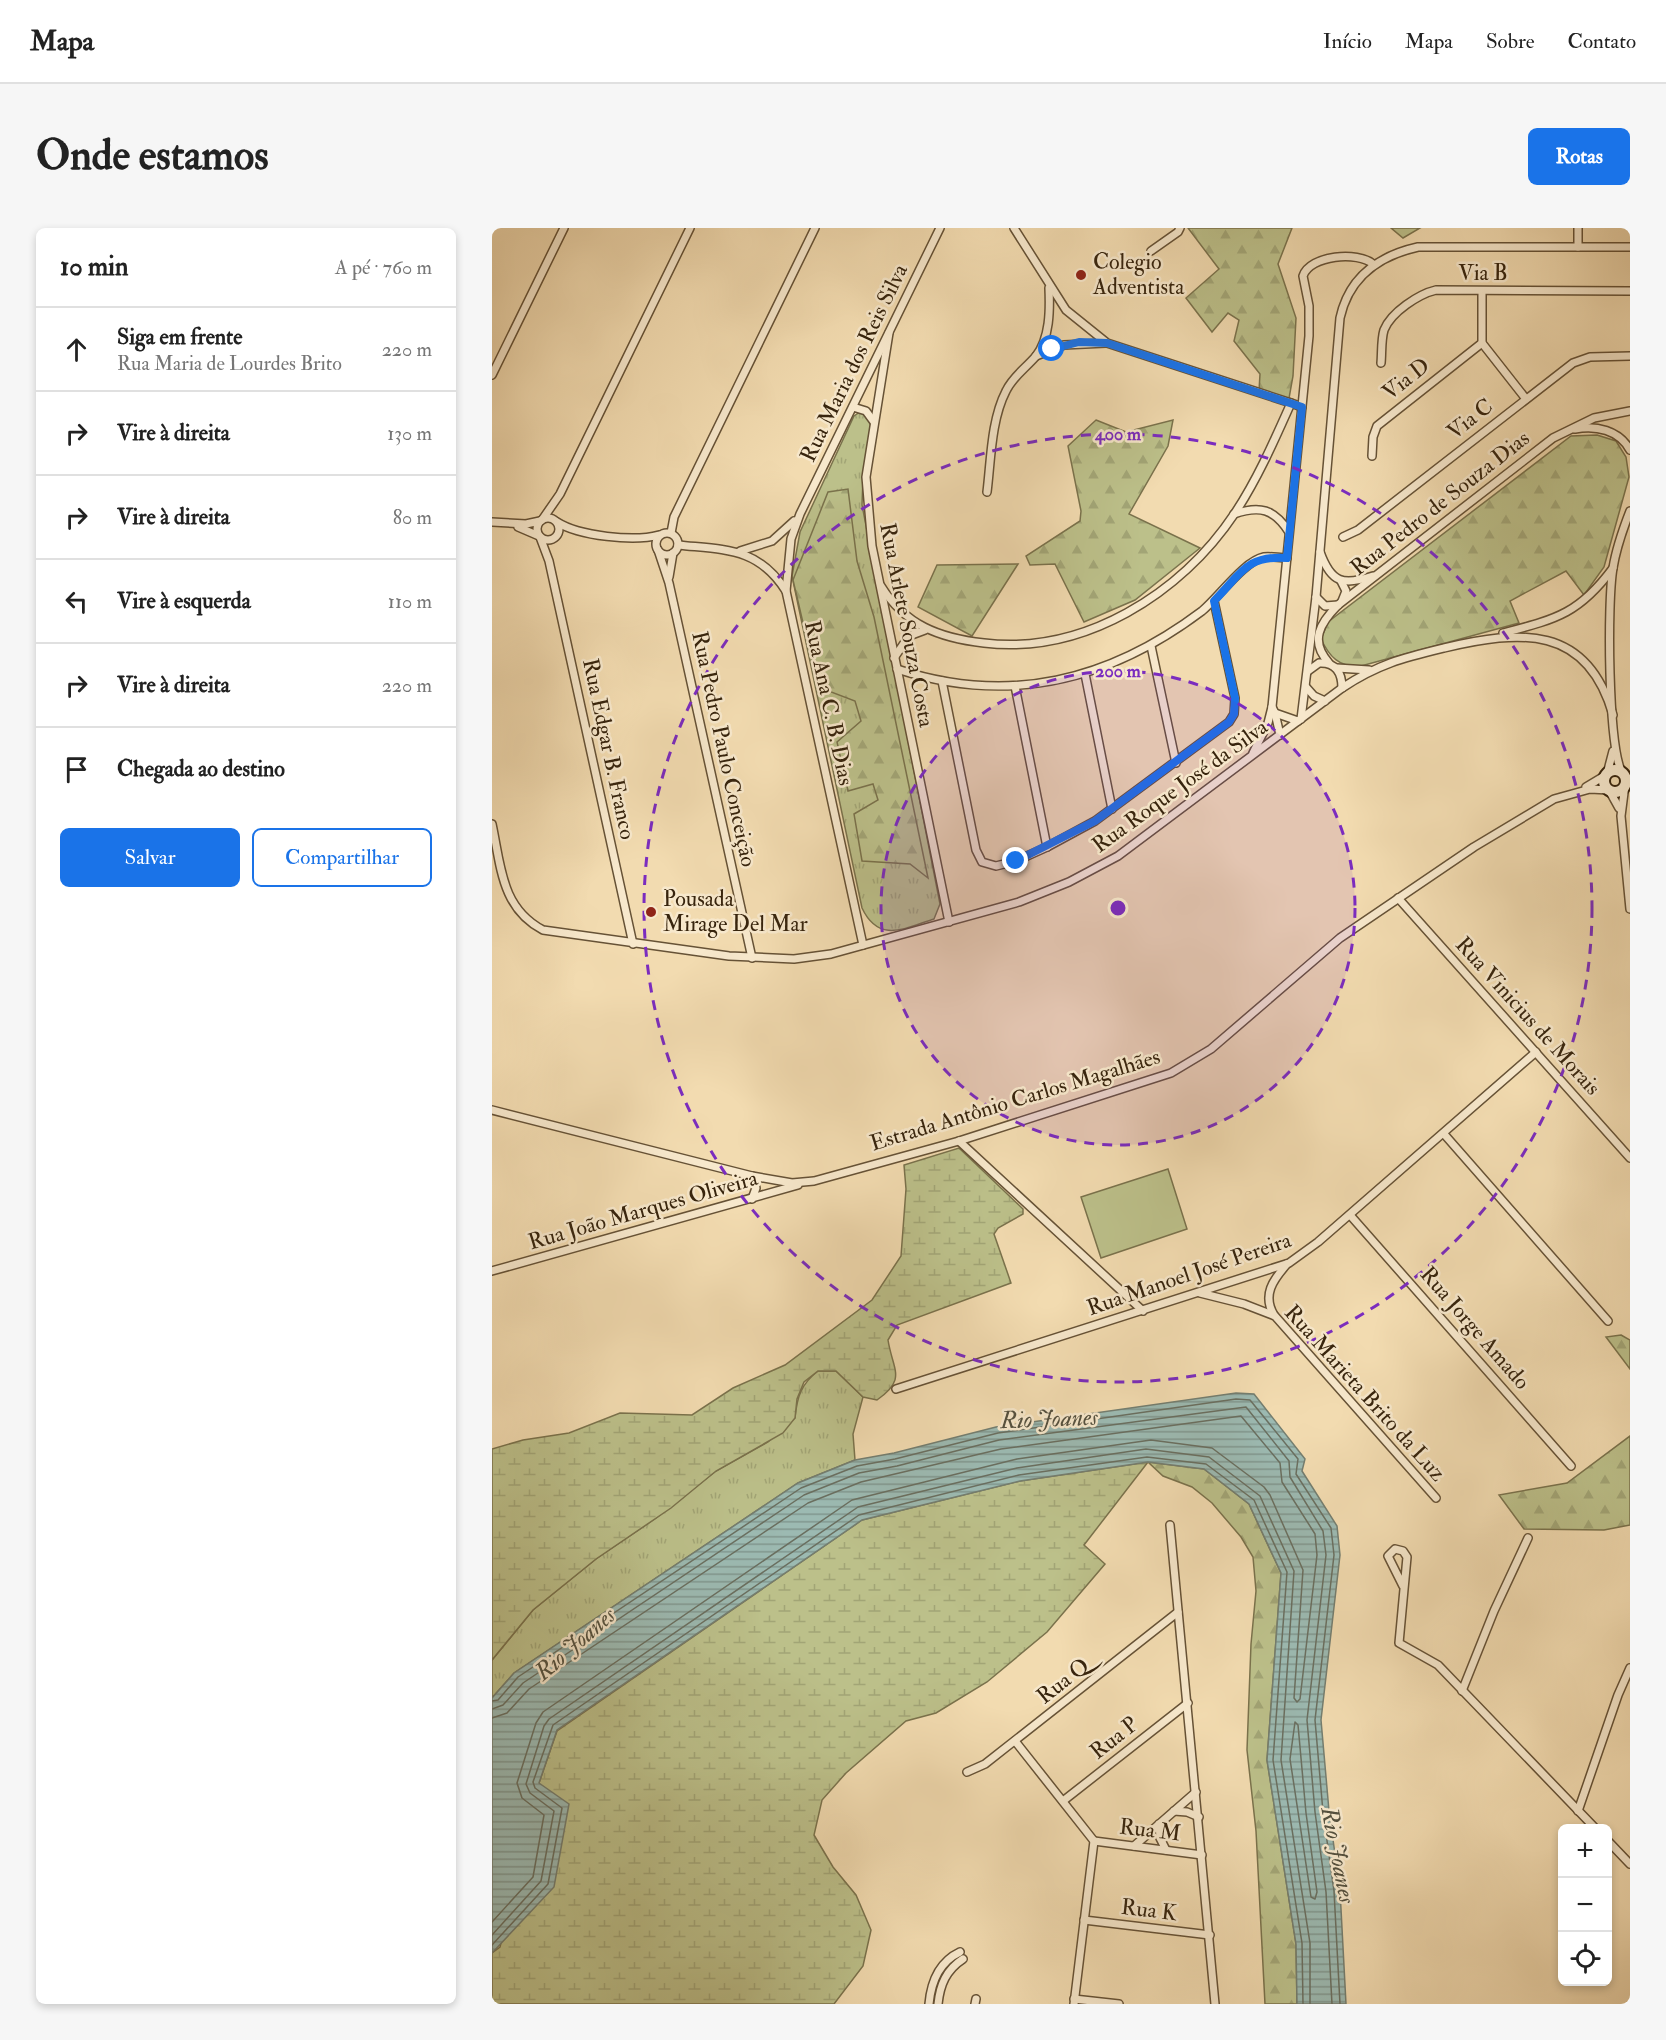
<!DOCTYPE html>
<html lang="pt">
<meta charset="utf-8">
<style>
:root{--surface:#fff;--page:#f6f6f6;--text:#222;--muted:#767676;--line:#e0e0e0;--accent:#1a73e8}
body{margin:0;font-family:"IM FELL Double Pica",serif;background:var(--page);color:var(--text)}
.controls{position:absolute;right:18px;bottom:18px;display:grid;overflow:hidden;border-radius:9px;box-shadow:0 3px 9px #0003}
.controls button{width:54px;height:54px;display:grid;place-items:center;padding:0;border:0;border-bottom:2px solid var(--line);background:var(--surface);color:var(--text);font:30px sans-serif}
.stop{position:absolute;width:18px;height:18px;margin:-14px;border:4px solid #1a73e8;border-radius:50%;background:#fff}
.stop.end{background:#1a73e8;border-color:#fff;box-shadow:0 2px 6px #0008}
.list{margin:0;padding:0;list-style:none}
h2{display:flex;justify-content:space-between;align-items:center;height:78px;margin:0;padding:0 24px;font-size:26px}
h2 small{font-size:20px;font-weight:400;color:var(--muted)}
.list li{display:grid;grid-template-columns:39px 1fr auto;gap:18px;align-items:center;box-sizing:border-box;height:84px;padding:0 24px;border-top:2px solid var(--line)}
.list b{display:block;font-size:22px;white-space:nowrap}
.list p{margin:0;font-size:20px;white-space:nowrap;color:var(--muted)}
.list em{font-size:20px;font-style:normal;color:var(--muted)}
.actions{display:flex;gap:12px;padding:18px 24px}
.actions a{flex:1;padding:14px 0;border:2px solid var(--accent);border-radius:9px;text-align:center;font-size:21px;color:var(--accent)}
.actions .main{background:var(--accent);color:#fff}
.icon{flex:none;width:33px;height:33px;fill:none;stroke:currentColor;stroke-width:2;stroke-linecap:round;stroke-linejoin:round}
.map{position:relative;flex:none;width:1138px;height:1776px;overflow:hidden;border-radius:9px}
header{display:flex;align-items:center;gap:36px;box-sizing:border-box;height:84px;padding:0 30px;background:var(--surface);border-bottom:2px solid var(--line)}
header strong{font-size:28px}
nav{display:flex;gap:33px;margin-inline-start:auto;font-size:21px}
.intro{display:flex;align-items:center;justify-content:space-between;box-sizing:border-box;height:144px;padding:0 36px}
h1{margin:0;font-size:42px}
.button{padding:15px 27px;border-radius:9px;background:var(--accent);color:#fff;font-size:21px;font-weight:700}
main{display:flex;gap:36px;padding:0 36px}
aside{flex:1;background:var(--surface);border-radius:9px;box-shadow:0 3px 9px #0003}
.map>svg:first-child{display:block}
.grass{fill:url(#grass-tufts);stroke:#7a724c;stroke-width:1.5}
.forest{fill:url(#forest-firs);stroke:#7a724c;stroke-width:1.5}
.wetland{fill:url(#wetland-marsh);stroke:#7a724c;stroke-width:1.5}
.pitch{fill:#bcc08a;stroke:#7a724c;stroke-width:1.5}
.water{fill:url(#water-rules);stroke:#747e70;stroke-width:1.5}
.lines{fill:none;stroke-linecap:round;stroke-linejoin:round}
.shore{stroke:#6a6f60;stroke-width:1.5}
.street-casing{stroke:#665236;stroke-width:10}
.secondary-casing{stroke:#37240d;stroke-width:14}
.street{stroke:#f7e8cc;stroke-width:7}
.secondary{stroke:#f7e8cc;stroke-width:10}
.route{stroke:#1a73e8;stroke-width:8}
.ring{fill:none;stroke:#7b2cbf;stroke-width:3;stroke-dasharray:10 8}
.poi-dot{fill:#8f2418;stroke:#f7e8cc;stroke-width:2}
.labels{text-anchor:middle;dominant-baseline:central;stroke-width:5;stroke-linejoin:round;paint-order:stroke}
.poi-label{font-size:22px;fill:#37240d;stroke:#f7e8cc;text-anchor:start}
.street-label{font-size:22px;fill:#37240d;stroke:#f7e8cc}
.water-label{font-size:24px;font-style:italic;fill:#55513f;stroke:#f7e8cc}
.centre{fill:#7b2cbf;stroke:#f7e8cc;stroke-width:3}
.ring-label{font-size:18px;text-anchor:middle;font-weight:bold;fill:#7b2cbf;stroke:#f7e8cc;stroke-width:5;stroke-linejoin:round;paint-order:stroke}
</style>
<header>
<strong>Mapa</strong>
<nav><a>Início</a><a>Mapa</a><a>Sobre</a><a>Contato</a></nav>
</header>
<div class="intro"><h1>Onde estamos</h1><a class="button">Rotas</a></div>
<main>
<aside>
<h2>10 min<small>A pé · 760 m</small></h2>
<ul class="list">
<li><svg class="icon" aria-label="ahead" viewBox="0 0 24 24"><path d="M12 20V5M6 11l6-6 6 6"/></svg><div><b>Siga em frente</b><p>Rua Maria de Lourdes Brito</p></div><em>220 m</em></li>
<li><svg class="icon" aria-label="right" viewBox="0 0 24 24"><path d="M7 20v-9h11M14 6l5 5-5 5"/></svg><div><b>Vire à direita</b></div><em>130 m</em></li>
<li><svg class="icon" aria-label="right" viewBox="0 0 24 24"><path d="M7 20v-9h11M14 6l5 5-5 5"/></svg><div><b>Vire à direita</b></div><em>80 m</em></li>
<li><svg class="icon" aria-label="left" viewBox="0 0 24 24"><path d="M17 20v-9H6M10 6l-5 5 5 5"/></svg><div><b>Vire à esquerda</b></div><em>110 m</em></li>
<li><svg class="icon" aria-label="right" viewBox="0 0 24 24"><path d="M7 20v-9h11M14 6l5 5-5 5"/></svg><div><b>Vire à direita</b></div><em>220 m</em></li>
<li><svg class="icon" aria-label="arrive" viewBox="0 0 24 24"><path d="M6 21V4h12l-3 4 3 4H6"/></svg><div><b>Chegada ao destino</b></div></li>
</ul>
<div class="actions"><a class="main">Salvar</a><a>Compartilhar</a></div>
</aside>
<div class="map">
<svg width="1138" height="1776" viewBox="0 0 1138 1776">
<defs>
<pattern id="grass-tufts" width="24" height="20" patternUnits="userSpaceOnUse" patternTransform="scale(1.5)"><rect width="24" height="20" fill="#bcc08a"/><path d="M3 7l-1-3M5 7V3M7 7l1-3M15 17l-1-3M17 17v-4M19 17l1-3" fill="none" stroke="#a2a576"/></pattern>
<pattern id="forest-firs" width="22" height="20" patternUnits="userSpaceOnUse" patternTransform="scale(1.5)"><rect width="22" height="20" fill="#bcc08a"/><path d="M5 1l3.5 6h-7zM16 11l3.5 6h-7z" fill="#a2a576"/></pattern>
<pattern id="wetland-marsh" width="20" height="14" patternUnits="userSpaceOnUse" patternTransform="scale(1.5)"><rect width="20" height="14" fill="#bcc08a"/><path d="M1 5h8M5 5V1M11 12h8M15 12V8" fill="none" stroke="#a2a576"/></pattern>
<pattern id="water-rules" width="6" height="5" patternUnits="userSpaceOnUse" patternTransform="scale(1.5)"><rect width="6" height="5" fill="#9cbab2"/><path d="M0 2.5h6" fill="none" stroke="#80978f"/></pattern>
</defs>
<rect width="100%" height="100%" fill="#f2dbb0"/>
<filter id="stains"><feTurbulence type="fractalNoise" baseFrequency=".00333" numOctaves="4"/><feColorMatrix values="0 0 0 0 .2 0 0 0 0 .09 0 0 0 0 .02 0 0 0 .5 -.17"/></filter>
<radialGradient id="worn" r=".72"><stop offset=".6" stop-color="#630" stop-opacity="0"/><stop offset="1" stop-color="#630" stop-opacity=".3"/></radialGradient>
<g class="grass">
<path d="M368,184L376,188L379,195L371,250L370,277L448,676L442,691C413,700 387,716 370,680L300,348L308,304L362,188Z"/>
<path d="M326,1143H344L371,1169L361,1206L363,1232L306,1255L22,1445L0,1470V1432L41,1382L104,1331L164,1290L224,1243L276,1214L303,1190C305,1169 309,1156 326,1143Z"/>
</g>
<g class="forest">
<path d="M696,0H800L786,36L804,90L801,148L796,176L767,163L768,146L742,113L747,92L736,85L720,104L694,70L727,41Z"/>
<path d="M899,0H928L911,10Z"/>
<path d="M604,192L634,204L681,192L676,218L637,286L708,320L643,372L592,394L563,336L538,337L534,328L588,293L589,283L576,218Z"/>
<path d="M1105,207L1124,213L1134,229L1137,249L1112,339L1092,367L1074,343L1018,373L1027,395L869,438C847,440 837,428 829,411L836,394L1079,208Z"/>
<path d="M356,261L365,333L382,389L436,650L418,636L370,633L362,586L386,572L381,556L356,563L345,514L369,493L363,473L326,459L301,352L336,264Z"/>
<path d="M526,336L480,408L426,379L445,337Z"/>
<path d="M1129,1107L1138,1112V1141L1114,1109Z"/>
<path d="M1138,1208V1297L1112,1302L1032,1301L1007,1267L1075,1255Z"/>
<path d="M656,1234L712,1241L757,1276L789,1345L775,1532L804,1716L805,1776H773L764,1603L755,1522L759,1416L764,1363L761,1329L749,1309L720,1275L700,1259L671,1248Z"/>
</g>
<g class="wetland">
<path d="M467,920L531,981V986L506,1000L502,1006L519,1055L405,1097L396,1112C401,1143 415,1151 385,1172L371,1169L344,1143H326L312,1154L305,1171L303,1190L291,1205L224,1243L179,1280L104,1331L41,1382L0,1432V1221L31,1212L77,1205L128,1185L200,1187L241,1160L293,1137L380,1072L409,1028L414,961L412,937Z"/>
<path d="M656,1234L592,1317L613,1336L555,1404L495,1454L444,1485L414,1493L354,1545L330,1572L322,1607L341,1639L364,1667L379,1702L371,1738L342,1776H0V1725L8,1719L47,1555L65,1503L370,1292L528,1253Z"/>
</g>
<path class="pitch" d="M676,941L695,1001L609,1030L589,969Z"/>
<path class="water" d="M744,1165L762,1166L813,1231L810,1243L845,1298L848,1327L829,1492L837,1583L848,1662L854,1776H805L804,1716L775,1532L789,1345L757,1276L712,1241L656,1234L528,1253L370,1292L65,1502L47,1555L77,1576L62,1659L0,1725V1470L22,1445L306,1255L363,1232L402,1225L504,1199Z"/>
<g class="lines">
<g class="shore">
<path d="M0,1473L6,1472L26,1449L309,1260L365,1238L403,1231L506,1205L744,1171L758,1172L806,1231L804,1246L839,1300L842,1327L823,1492L831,1584L842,1663L848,1776"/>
<path d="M0,1481L11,1477L31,1455L312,1267L367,1245L405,1238L507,1212L754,1179L797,1233L798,1249L831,1303L834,1327L815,1492L823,1584L834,1664L840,1776"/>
<path d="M0,1490L15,1485L37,1461L316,1275L369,1254L509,1221L749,1188L788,1235L790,1254L823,1306L825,1327L808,1471L805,1474L802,1470L811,1342L778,1267L772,1259L720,1220L659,1212L525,1231L360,1272L51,1484L44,1495L25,1555L30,1570L52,1587L41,1649L0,1694"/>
<path d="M803,1494L806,1497L814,1585L825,1664L823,1671L819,1669L798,1531Z"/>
<path d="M0,1707L49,1653L62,1583L38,1565L34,1556L52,1498L57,1491L366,1279L525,1240L654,1221L717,1229L768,1268L802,1343L789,1532L818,1715V1776"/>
<path d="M0,1717L56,1656L70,1580L43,1560L41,1554L61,1497L367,1287L527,1247L655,1229L714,1236L762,1272L795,1344L781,1532L810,1715L811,1776"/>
</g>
<g class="street-casing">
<g id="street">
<path d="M522,0L574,82L615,115L799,175"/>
<path d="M1086,19V0"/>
<path d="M659,23L686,4L688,0"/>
<path d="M990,63V115L1034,171"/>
<path d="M397,105L374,249L380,318L457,694"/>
<path d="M544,128L572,117L614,115"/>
<path d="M889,135C890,125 889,112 892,102C899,84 927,66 944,62L1138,63"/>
<path d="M0,147L72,0"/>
<path d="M361,179L374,183L382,194"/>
<path d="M1083,201C1104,197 1127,202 1138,222"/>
<path d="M880,228L881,209L885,198L990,115"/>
<path d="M495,264C499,232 499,192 514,163C521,148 534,140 544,128C558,110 558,82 557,60"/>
<path d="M742,286C768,277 782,281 797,304"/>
<circle cx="56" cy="301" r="11"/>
<path d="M50,292L68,266L198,0"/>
<path d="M0,294L34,296L48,293"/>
<path d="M65,294C87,308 142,314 167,307"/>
<path d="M26,299L47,308"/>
<circle cx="175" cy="316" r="11"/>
<path d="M179,305L182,289L323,0"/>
<path d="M48,309L57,333L141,716"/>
<path d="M851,309L866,302L1081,135L1098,129L1138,128"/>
<path d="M186,317C233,322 266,319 294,363L371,717"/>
<path d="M166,322L177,355L260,730"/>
<path d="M248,323L280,313L302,293"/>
<path d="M828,324C839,355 851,358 881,348"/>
<path d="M177,349L181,325"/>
<path d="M849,353L854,363L850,373"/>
<path d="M389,358C413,397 447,410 492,415C592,427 689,366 743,285C766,250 782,213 799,175L810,179"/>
<path d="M294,363L299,311L308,286L448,0"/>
<path d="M824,369L833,378L846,377"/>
<path d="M1011,405C1064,391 1087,386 1121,340"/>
<path d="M659,418L684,535"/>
<path d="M402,430L417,408L433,402"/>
<path d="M837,435C817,413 828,395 846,377L1061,210L1102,190L1138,183"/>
<path d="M845,440L877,442"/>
<path d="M405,441C517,478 617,453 710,383C727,369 752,333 772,329C779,328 787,330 795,330"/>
<path d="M816,443L827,435C844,434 850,445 850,460"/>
<path d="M593,446L620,581"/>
<path d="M450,453L484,622L490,634L504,638L524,633L555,619L603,593L737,494L742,486L743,470L722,373"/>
<path d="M523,458L555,619"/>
<path d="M814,459L822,468L833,473"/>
<path d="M780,479L783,485L806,493"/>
<path d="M783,485L788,507"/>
<path d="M809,491L824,369L848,90C857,49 886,28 926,19H1138"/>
<path d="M761,525L776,495L780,479L817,108V78L811,48C818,27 866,23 881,36"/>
<path d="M1130,545C1116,517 1115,375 1121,340C1124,321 1131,301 1138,283"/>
<path d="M1115,546L1121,523"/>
<path d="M1133,557L1129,588L1138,681"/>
<path d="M1094,559L1114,547"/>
<path d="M1117,562L1127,580"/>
<path d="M0,596C9,638 9,680 51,702L237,728L302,731L339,726L527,674L577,654L626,628L850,460C886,436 911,430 952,420C1028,402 1095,396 1121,487"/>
<path d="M906,670L1138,930"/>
<path d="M0,882L260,948L300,955L322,953L467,913L679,845L719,821L848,710L982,619L1062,571L1098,561L1117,562"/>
<path d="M952,906L1116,1093"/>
<path d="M467,913L651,1083"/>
<path d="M260,971L264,960L260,948"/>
<path d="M858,987L1079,1238"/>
<path d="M0,1043L306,957"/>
<path d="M708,1065L752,1076L783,1088L944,1270"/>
<path d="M782,1087C770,1067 781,1052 795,1036"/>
<path d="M404,1161L797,1035L826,1014L1044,824"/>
<path d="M678,1297L723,1776"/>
<path d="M911,1358L896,1328L903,1321L911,1323L915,1329L907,1415L946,1437L1103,1600"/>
<path d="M970,1463L1002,1383L1036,1310"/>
<path d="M523,1513L602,1613L582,1776"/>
<path d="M475,1544L493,1536L686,1384"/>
<path d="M571,1573L696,1475"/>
<path d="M682,1583L695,1584L707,1589"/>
<path d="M1086,1583L1126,1467L1138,1440"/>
<path d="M667,1596L668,1610L674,1622"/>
<path d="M602,1613L710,1627"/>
<path d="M1116,1613L1138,1636"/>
<path d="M642,1618L704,1564"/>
<path d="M592,1692L718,1707"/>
<path d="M582,1771L627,1776"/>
<path d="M437,1776C439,1754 447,1734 468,1724"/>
<path d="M446,1776C448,1757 454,1742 471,1731"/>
<path d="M483,1776L484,1771"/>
</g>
</g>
<g class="secondary-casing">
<circle id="secondary" cx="1123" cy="553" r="11"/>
</g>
<use href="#street" class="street"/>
<use href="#secondary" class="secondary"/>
</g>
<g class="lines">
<path class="route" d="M524,633L603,593L737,494L742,486L743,470L722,373C749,346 754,327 795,330L810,179L615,115L587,114L560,121"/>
</g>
<circle cx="626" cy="680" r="237" fill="#7b2cbf" fill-opacity=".12"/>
<g class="ring">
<circle cx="626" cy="680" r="237"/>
<circle cx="626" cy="680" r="474"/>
</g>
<g class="poi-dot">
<circle cx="589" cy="47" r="6"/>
<circle cx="159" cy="684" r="6"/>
</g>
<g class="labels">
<g class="poi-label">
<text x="601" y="34">Colegio<tspan x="601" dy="25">Adventista</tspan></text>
<text x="171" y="671">Pousada<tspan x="171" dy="25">Mirage Del Mar</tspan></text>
</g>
<g class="street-label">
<text x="991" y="45">Via B</text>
<text transform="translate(362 135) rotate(-64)">Rua Maria dos Reis Silva</text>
<text transform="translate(914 151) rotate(-38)">Via D</text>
<text transform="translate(978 191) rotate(-38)">Via C</text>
<text transform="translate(948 275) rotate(-38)">Rua Pedro de Souza Dias</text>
<text transform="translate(415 397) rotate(79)">Rua Arlete Souza Costa</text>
<text transform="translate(337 475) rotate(78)">Rua Ana C. B. Dias</text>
<text transform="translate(117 521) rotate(78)">Rua Edgar B. Franco</text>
<text transform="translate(232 521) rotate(78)">Rua Pedro Paulo Conceição</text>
<text transform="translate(688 558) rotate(-36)">Rua Roque José da Silva</text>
<text transform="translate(1036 788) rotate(48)">Rua Vinicius de Morais</text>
<text transform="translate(523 872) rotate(-17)">Estrada Antônio Carlos Magalhães</text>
<text transform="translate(151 982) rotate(-16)">Rua João Marques Oliveira</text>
<text transform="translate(697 1046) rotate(-19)">Rua Manoel José Pereira</text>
<text transform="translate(983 1100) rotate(49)">Rua Jorge Amado</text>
<text transform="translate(873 1165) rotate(48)">Rua Marieta Brito da Luz</text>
<text transform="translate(571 1453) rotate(-38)">Rua Q</text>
<text transform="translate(622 1510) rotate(-38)">Rua P</text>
<text transform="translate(658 1602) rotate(7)">Rua M</text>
<text transform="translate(657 1682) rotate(7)">Rua K</text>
</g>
<g class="water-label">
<text transform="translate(557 1191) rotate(-2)">Rio Joanes</text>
<text transform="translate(83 1416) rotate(-41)">Rio Joanes</text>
<text transform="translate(846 1627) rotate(79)">Rio Joanes</text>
</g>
</g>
<circle cx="626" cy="680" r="9" class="centre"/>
<g class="ring-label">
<text x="626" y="212">400 m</text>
<text x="626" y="449">200 m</text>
</g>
<rect width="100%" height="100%" filter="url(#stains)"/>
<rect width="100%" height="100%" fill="url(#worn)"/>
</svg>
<div class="controls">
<button>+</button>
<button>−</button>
<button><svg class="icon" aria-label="locate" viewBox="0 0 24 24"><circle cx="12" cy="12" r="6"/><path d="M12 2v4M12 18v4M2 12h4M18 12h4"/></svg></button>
</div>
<div class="stop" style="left:560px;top:121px"></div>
<div class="stop end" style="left:524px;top:633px"></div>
</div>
</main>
